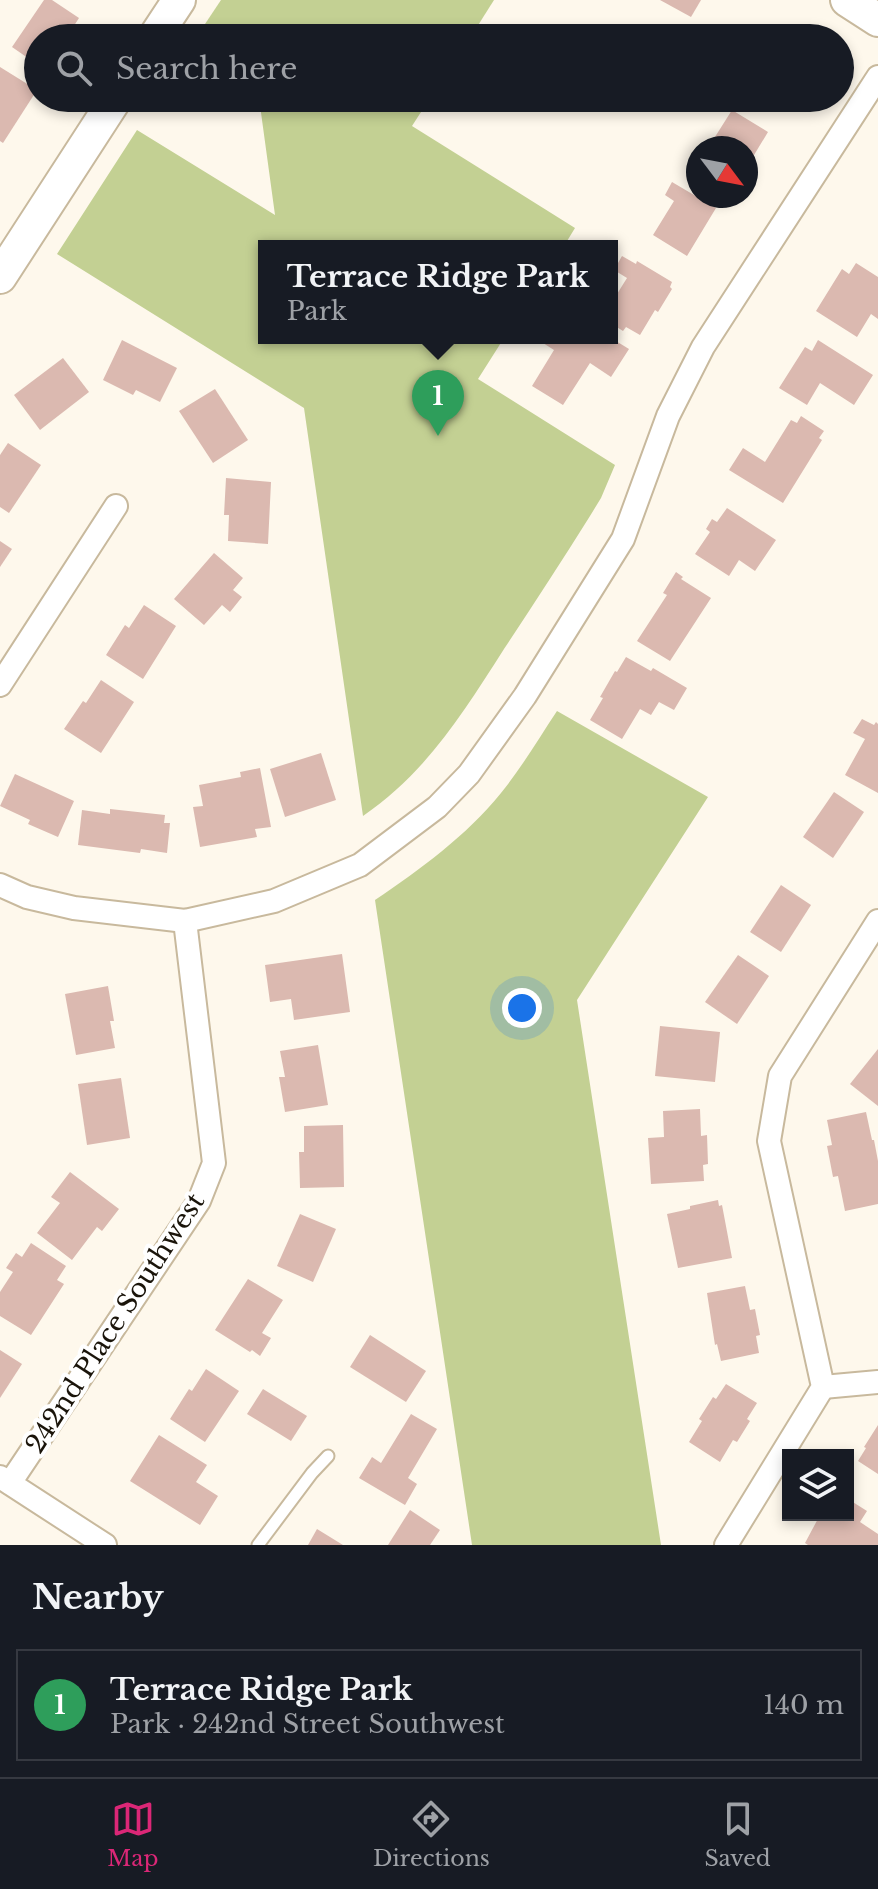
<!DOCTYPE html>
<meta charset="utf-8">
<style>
:root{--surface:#171b24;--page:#20242c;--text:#f1f3f6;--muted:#9ea1a6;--line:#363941;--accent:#db2777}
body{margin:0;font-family:"Libre Baskerville",serif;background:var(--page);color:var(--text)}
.controls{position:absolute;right:24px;bottom:24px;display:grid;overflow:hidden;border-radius:0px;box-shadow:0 4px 12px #0003}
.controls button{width:72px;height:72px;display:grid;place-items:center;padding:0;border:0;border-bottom:2px solid var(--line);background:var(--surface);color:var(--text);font:40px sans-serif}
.compass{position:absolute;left:686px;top:136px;width:72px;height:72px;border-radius:50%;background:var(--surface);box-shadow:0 4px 12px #0003;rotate:122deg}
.you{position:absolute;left:522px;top:1008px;width:28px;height:28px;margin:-20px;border:6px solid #fff;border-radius:50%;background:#1a73e8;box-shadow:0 0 0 12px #1a73e833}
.badge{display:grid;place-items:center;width:52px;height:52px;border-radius:50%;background:var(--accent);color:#fff;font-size:26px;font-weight:700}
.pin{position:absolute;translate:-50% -66px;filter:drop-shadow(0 2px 4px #0008)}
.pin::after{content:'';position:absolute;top:42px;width:28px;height:24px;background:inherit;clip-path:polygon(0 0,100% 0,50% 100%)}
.popup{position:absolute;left:258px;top:240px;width:360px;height:104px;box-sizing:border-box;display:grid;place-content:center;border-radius:0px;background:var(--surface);filter:drop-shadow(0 2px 6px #0005);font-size:26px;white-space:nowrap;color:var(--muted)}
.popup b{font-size:30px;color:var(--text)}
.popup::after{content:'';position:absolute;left:50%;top:100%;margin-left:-16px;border:16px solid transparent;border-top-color:var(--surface)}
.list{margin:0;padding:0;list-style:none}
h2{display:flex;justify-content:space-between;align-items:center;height:104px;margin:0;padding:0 32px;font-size:34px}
h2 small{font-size:26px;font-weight:400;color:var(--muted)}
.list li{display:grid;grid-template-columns:52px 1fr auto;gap:24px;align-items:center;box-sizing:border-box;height:112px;margin:0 16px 16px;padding:0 16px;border:2px solid var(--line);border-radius:0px}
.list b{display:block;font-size:30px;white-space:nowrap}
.list p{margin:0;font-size:26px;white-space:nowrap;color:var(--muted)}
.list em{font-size:26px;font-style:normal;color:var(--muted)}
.icon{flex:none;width:44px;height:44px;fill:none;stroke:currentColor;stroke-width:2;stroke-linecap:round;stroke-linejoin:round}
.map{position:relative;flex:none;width:878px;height:1545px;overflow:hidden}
.search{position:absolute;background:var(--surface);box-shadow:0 4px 12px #0003;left:24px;right:24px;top:24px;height:88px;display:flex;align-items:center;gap:20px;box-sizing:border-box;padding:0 28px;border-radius:44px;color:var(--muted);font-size:30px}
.sheet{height:232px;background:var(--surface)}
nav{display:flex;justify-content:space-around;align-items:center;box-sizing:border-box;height:112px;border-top:2px solid var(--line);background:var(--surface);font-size:22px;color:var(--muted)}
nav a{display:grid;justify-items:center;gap:4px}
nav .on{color:var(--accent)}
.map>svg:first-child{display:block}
.green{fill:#c3d093}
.building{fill:#dbb9b0}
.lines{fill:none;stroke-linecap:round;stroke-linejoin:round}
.lane-casing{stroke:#c8b99d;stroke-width:15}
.street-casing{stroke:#c8b99d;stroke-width:26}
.secondary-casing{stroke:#c8b99d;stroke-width:36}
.lane{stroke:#fff;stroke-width:11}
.street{stroke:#fff;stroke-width:22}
.secondary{stroke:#fff;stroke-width:32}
.labels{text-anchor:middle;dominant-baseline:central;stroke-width:8;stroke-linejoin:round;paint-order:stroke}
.street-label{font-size:26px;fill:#1a140a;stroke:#fff}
</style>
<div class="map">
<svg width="878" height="1545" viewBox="0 0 878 1545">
<rect width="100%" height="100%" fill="#fef8ec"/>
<g class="green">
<path d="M221,0H494L470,38H207L199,33Z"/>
<path d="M259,98H430L412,126L575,228L564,246H264V338H504L478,379L615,465L601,498L590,516C562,561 533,605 504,649C463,713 427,772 363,816L304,408L57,254L137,130L275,215Z"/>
<path d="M557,711L708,797L577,1000L661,1545H472L375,900C421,869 466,836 501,793C522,767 539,738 557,711Z"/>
</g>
<g class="building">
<path d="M44,0H52L79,18L66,38H38V65L12,47Z"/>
<path d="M660,0H701L691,17Z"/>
<path d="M0,67L37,90L3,143L0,141Z"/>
<path d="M732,110L768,132L751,160L748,158L746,162V148H708Z"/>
<path d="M672,182L716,208L687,256L653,235L674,201L665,195Z"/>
<path d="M622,256L636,264L637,261L672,282L670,287L672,289L658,312L655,310L640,335L626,327L623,331L612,324V302L627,278L614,270Z"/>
<path d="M856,263L878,277V319L871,314L857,337L816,311L842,269L849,274Z"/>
<path d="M546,338H611L629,349L611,377L590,363L563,405L532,386L554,350L543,343Z"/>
<path d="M122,340L177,368L160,402L136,390L133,395L103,380Z"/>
<path d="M818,340L873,375L854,405L820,383L807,405L779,388L805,347L812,351Z"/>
<path d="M63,358L89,392L40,430L14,395Z"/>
<path d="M215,389L248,440L213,463L179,411Z"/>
<path d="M801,416L824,431L819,438L822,440L783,503L729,470L743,448L765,462L791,420L797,423Z"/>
<path d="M8,443L41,465L9,513L0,507V455Z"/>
<path d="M226,478L271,482L268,544L228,541L229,515H224Z"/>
<path d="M727,508L776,540L755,571L739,560L729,576L695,554L710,532L706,529L712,519L717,522Z"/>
<path d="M0,541L12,549L0,567Z"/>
<path d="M214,553L243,578L233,590L242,597L230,612L222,605L204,625L174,599Z"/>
<path d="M676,572L683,577L681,579L711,598L670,661L637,641L667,595L663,593Z"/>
<path d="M144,605L176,626L143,679L106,655L125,625L129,628Z"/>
<path d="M626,657L651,671L653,668L687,688L674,710L659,702L651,715L640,709L622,739L590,720L603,698L600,697L615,671L617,672Z"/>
<path d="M101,680L134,702L101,753L64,729L83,701L86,703Z"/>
<path d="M862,719L874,725L876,722L878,724V793L845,775L865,739L853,733Z"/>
<path d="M321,753L336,800L285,817L270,769Z"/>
<path d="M260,768L271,827L255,829L257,837L200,847L193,807L203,806L199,785L241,777L240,772Z"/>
<path d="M15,774L74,801L58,837L28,824L30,820L0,806Z"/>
<path d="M834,792L864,812L833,858L803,837Z"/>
<path d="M110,809L165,815L164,823H170L167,853L141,849L140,853L78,845L82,810L110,814Z"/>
<path d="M781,885L811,905L781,952L750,932Z"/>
<path d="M342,954L350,1012L294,1020L291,999L270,1002L265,965Z"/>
<path d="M738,955L769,976L737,1024L705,1002Z"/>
<path d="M108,986L114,1021H110L115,1048L76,1055L65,994Z"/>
<path d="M660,1026L720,1032L715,1082L655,1076Z"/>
<path d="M318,1045L328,1105L285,1112L279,1077H285L280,1051Z"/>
<path d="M878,1049V1106L850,1084Z"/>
<path d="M121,1078L130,1138L87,1145L78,1084Z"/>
<path d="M700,1109L701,1136L707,1135L708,1164L703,1165L704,1181L651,1184L648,1138L664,1137L663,1111Z"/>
<path d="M866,1112L872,1140H874L878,1161V1204L845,1211L838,1176L833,1177L827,1146L832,1145L827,1120Z"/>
<path d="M343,1125L344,1187L300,1188L299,1152H304V1126Z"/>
<path d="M70,1172L119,1209L102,1231L97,1227L72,1260L37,1233L60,1203L51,1197Z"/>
<path d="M718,1200L719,1206L722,1205L732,1258L678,1268L667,1214L690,1209V1206Z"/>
<path d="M300,1214L336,1229L313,1282L277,1266Z"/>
<path d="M31,1243L66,1266L57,1280L64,1284L31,1335L0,1316V1292L13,1272L6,1268L16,1253L22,1257Z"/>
<path d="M248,1279L283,1300L262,1333L271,1338L260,1356L252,1350L250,1352L215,1330Z"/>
<path d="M745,1286L750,1310L755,1309L760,1335L756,1336L759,1353L721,1361L717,1344L715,1345L707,1293Z"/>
<path d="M370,1335L426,1371L406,1402L350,1367Z"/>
<path d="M0,1350L22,1364L0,1398Z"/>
<path d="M206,1369L239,1391L205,1442L170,1419L189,1389L192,1391Z"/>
<path d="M726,1384L757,1403L747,1419L750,1421L737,1442L733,1440L720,1462L689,1442L702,1421L699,1419L713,1397L716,1399Z"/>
<path d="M263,1389L307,1416L291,1441L247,1414Z"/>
<path d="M411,1414L437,1429L408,1478L417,1484L405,1505L359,1478L372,1457L381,1463Z"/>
<path d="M878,1425V1474L858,1461L866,1448L864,1447Z"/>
<path d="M159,1435L207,1465L196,1482L218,1496L200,1525L130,1481Z"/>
<path d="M848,1499L867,1511L860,1522L878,1534V1545H808L805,1543L820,1515H848Z"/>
<path d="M410,1510L440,1530L430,1545H388Z"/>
<path d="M317,1529L343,1545H308Z"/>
</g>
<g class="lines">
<g class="lane-casing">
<path id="lane" d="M258,1545L312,1473L328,1456"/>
</g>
<g class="street-casing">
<g id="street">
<path d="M0,685L116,506"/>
<path d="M0,885L27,897L74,908L185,921L274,901L360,865L437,807L469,774L525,696L623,539L668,416L703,347L878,77"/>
<path d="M823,1387L878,1382"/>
<path d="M0,1477L105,1545"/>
<path d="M10,1483L199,1201L214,1163L185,921"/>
<path d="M726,1545L823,1387L769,1141L780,1076L878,921"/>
</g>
</g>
<g class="secondary-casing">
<g id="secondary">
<path d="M847,0L878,20"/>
<path d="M154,38L179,0"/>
<path d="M0,277L116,98"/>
</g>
</g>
<use href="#lane" class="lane"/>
<use href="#street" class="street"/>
<use href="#secondary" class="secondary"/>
</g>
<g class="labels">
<g class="street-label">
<text transform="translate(115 1323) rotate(-57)">242nd Place Southwest</text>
</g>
</g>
</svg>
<div class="controls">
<button><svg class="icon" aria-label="layers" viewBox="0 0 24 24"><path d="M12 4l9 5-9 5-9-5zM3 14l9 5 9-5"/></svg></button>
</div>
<svg class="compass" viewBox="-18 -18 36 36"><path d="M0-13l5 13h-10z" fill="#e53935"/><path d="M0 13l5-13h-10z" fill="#9ea1a6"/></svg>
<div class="you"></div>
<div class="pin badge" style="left:438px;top:436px;background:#2e9e5b">1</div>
<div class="popup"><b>Terrace Ridge Park</b>Park</div>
<div class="search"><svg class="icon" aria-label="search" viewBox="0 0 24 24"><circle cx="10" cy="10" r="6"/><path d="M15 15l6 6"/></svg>Search here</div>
</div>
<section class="sheet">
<h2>Nearby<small></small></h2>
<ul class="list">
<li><span class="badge" style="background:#2e9e5b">1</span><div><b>Terrace Ridge Park</b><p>Park · 242nd Street Southwest</p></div><em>140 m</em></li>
</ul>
</section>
<nav>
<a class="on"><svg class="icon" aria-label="map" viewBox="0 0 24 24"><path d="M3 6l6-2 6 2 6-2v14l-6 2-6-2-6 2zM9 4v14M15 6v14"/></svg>Map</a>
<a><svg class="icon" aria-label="directions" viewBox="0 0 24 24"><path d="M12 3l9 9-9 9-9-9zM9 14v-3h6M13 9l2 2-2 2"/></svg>Directions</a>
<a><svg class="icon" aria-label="saved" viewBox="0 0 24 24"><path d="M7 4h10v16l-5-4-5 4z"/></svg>Saved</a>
</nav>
